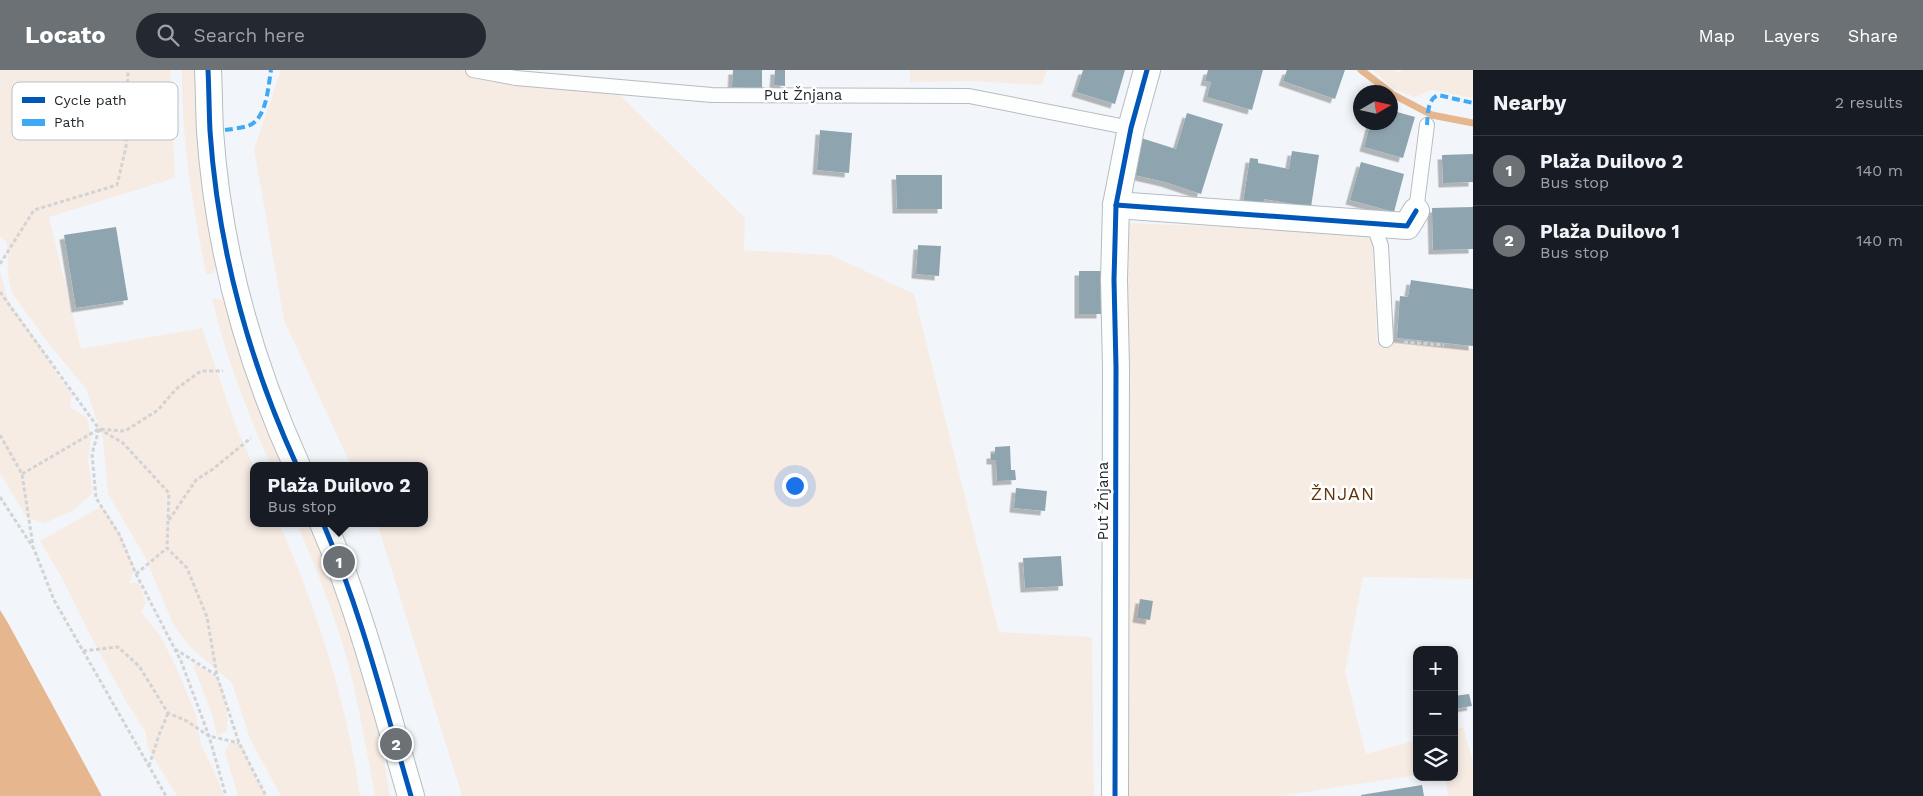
<!DOCTYPE html>
<meta charset="utf-8">
<style>
:root{--surface:#171b24;--page:#242831;--text:#f1f3f6;--muted:#9ea1a6;--line:#363941;--accent:#6c7175}
body{margin:0;font-family:"Work Sans",sans-serif;background:var(--page);color:var(--text)}
.controls{position:absolute;right:15px;bottom:15px;display:grid;overflow:hidden;border-radius:10px;box-shadow:0 2px 8px #0003}
.controls button{width:45px;height:45px;display:grid;place-items:center;padding:0;border:0;border-bottom:1px solid var(--line);background:var(--surface);color:var(--text);font:25px sans-serif}
.compass{position:absolute;left:1353px;top:15px;width:45px;height:45px;border-radius:50%;background:var(--surface);box-shadow:0 2px 8px #0003;rotate:81deg}
.you{position:absolute;left:794px;top:415px;width:18px;height:18px;margin:-12px;border:4px solid #fff;border-radius:50%;background:#1a73e8;box-shadow:0 0 0 8px #1a73e833}
.badge{display:grid;place-items:center;width:32px;height:32px;border-radius:50%;background:var(--accent);color:#fff;font-size:16px;font-weight:700}
.pin{position:absolute;translate:-50% -50%;border:2px solid #fff;box-shadow:0 1px 5px #0006}
.popup{position:absolute;left:250px;top:392px;width:178px;height:65px;box-sizing:border-box;display:grid;place-content:center;border-radius:10px;background:var(--surface);filter:drop-shadow(0 1px 4px #0005);font-size:16px;white-space:nowrap;color:var(--muted)}
.popup b{font-size:19px;color:var(--text)}
.popup::after{content:'';position:absolute;left:50%;top:100%;margin-left:-10px;border:10px solid transparent;border-top-color:var(--surface)}
.list{margin:0;padding:0;list-style:none}
h2{display:flex;justify-content:space-between;align-items:center;height:65px;margin:0;padding:0 20px;font-size:21px}
h2 small{font-size:16px;font-weight:400;color:var(--muted)}
.list li{display:grid;grid-template-columns:32px 1fr auto;gap:15px;align-items:center;box-sizing:border-box;height:70px;padding:0 20px;border-top:1px solid var(--line)}
.list b{display:block;font-size:19px;white-space:nowrap}
.list p{margin:0;font-size:16px;white-space:nowrap;color:var(--muted)}
.list em{font-size:16px;font-style:normal;color:var(--muted)}
.icon{flex:none;width:28px;height:28px;fill:none;stroke:currentColor;stroke-width:2;stroke-linecap:round;stroke-linejoin:round}
.map{position:relative;flex:none;width:1473px;height:726px;overflow:hidden}
header{display:flex;align-items:center;gap:30px;box-sizing:border-box;height:70px;padding:0 25px;background:var(--accent);color:#fff}
header strong{font-size:24px}
nav{display:flex;gap:28px;margin-inline-start:auto;font-size:18px}
.search{width:350px;height:45px;background:var(--page);display:flex;align-items:center;gap:12px;box-sizing:border-box;padding:0 18px;border-radius:28px;color:var(--muted);font-size:19px}
main{display:flex}
aside{flex:1;background:var(--surface)}
.map>svg:first-child{display:block}
.green{fill:#f7ece4}
.water{fill:#e6b68e}
.pier{fill:#f2f6fa}
.lines{fill:none;stroke-linecap:round;stroke-linejoin:round}
.stream{stroke:#e6b68e;stroke-width:7}
.building{fill:#8ea4af;filter:url(#shadow)}
.service-casing{stroke:#b7bcc0;stroke-width:16}
.minor-casing{stroke:#b7bcc0;stroke-width:28}
.path{stroke:#d2d3d5;stroke-width:3;stroke-dasharray:4 2.5;stroke-linecap:butt}
.service{stroke:#fdfefe;stroke-width:14}
.minor{stroke:#fdfefe;stroke-width:26}
.quiet{stroke:#3fa9f5;stroke-width:4;stroke-dasharray:8 4;stroke-linecap:butt}
.cycleway-casing{stroke:#fff;stroke-width:8}
.cycleway{stroke:#0057b8;stroke-width:5}
.labels{text-anchor:middle;dominant-baseline:central;stroke-width:5;stroke-linejoin:round;paint-order:stroke}
.street-label{font-size:15px;fill:#242a2e;stroke:#fff}
.quarter-label{font-size:18px;letter-spacing:1px;fill:#5e340a;stroke:#fff}
.key{fill:#fff;stroke:#bdbfc0;stroke-width:1}
.key-label{font-size:14px;fill:#242a2e}
</style>
<header>
<strong>Locato</strong>
<div class="search"><svg class="icon" aria-label="search" viewBox="0 0 24 24"><circle cx="10" cy="10" r="6"/><path d="M15 15l6 6"/></svg>Search here</div>
<nav><a>Map</a><a>Layers</a><a>Share</a></nav>
</header>
<main>
<div class="map">
<svg width="1473" height="726" viewBox="0 0 1473 726">
<defs>
<filter id="shadow"><feDropShadow dx="-4.5" dy="4.5" stdDeviation="0" flood-color="#0004"/></filter>
</defs>
<rect width="100%" height="100%" fill="#f2f6fa"/>
<g class="green">
<path d="M0,0H170L175,108L49,147L81,279L202,258L237,359L254,397V453H279C316,537 348,635 360,726H281L250,669L232,613L190,577L173,554L145,487L108,424L103,369L86,319L49,274L12,223L8,205L7,173L0,166Z"/>
<path d="M182,0H197L219,194L212,204H206C193,137 181,69 182,0Z"/>
<path d="M281,0H460L479,6L615,20L745,148L744,180L831,185L914,224L999,562L1092,567L1094,726H462L377,453H424V396H351L284,250L254,79Z"/>
<path d="M910,0H1047L1042,15L971,11L910,12Z"/>
<path d="M1373,0H1393L1400,3L1402,0H1473V28L1431,20L1415,27L1394,19Z"/>
<path d="M1129,153L1364,163L1372,165L1377,271L1473,279V509L1363,507L1345,602L1366,684L1417,670V705L1281,726H1121Z"/>
<path d="M0,201L8,231L40,275L57,305L72,324L70,337L87,348L91,366L88,391L93,423L72,441L45,453L27,448L0,403Z"/>
<path d="M212,229H221L228,236L286,396H271C247,342 226,287 212,229Z"/>
<path d="M102,436L121,465L135,498L129,513H139L146,532L141,542L161,567L177,599L196,645L201,675L217,707L224,726H177L149,680L145,661L127,633L89,563L62,508L40,471Z"/>
<path d="M315,456L367,611L382,679L390,726H375C365,674 357,620 341,569C329,532 315,495 299,459Z"/>
<path d="M194,593C202,598 214,604 219,612C227,623 228,648 227,661L217,666L212,644L194,598Z"/>
<path d="M1463,657L1473,692V726H1448L1445,707H1454V659Z"/>
<path d="M229,673H237L244,678L251,698L267,726H238L225,682Z"/>
</g>
<path class="water" d="M0,540L10,556L102,726H0Z"/>
<path class="pier" d="M0,538L12,555L104,726H102Z"/>
<g class="lines">
<g class="stream">
<path d="M1361,0L1390,22"/>
<path d="M1390,23L1432,45L1473,53"/>
</g>
</g>
<g class="building">
<path d="M733,0H762V19L732,17Z"/>
<path d="M775,0H785V16L774,15Z"/>
<path d="M1083,0H1125L1115,34L1076,22Z"/>
<path d="M1208,0H1263L1252,40L1207,27L1211,12L1205,11Z"/>
<path d="M1287,0H1345L1335,29L1283,11Z"/>
<path d="M1390,40L1415,47L1403,88L1364,77L1371,52H1390Z"/>
<path d="M1187,43L1223,54L1201,124L1165,112L1130,104L1141,68L1176,79Z"/>
<path d="M820,60L852,63L849,103L817,100Z"/>
<path d="M1292,81L1319,85L1311,137L1264,129L1263,136L1243,133L1250,88L1258,89V93L1289,99Z"/>
<path d="M1473,84V112L1443,113L1442,85Z"/>
<path d="M1361,92L1404,104L1394,142L1350,130Z"/>
<path d="M896,105H942V139H897Z"/>
<path d="M1473,137V179L1433,180L1432,138Z"/>
<path d="M116,157L128,230L76,238L64,165Z"/>
<path d="M918,175L941,176L939,206L916,204Z"/>
<rect x="1079" y="201" width="22" height="43"/>
<path d="M1411,210L1473,219V276L1397,268L1400,226L1408,227Z"/>
<path d="M1010,376L1011,400H1015L1016,410L997,411L996,390H991V384H995V377Z"/>
<path d="M1016,418L1047,421L1045,441L1014,438Z"/>
<path d="M1061,486L1063,516L1025,518L1023,488Z"/>
<path d="M1140,529L1153,531L1150,550L1137,548Z"/>
<path d="M1469,624L1472,636L1454,639V626Z"/>
<path d="M1422,715L1424,726H1361V725Z"/>
</g>
<g class="lines">
<g class="service-casing">
<g id="service">
<path d="M473,0L516,8L712,25L969,26L1131,58"/>
<path d="M1416,141L1427,55"/>
<path d="M1373,153L1381,176L1386,270"/>
</g>
</g>
<g class="minor-casing">
<g id="minor">
<path d="M208,0C209,20 209,41 210,61C218,177 249,291 297,396"/>
<path d="M1116,135L1407,156L1416,141"/>
<path d="M323,453C361,541 384,634 411,726"/>
<path d="M1115,726L1116,297L1114,210L1116,135L1131,58L1147,0"/>
</g>
</g>
<g class="path">
<path d="M0,194L34,140L117,115L126,77L128,0"/>
<path d="M0,222L99,359L92,384L96,428L119,464L136,504L181,591L209,666L226,726"/>
<path d="M1404,272L1444,275"/>
<path d="M99,359L123,373L169,423L167,478L187,498L207,547L217,606L239,673L266,726"/>
<path d="M0,365L22,404L33,476"/>
<path d="M22,404L99,359L125,361L158,340L176,319L201,301H223"/>
<path d="M0,427L34,479L54,530L166,726"/>
<path d="M169,450L196,410L213,399L251,368"/>
<path d="M136,504L167,478"/>
<path d="M175,579L216,605"/>
<path d="M83,581L118,577L139,596L168,643L185,650L209,666L239,673"/>
<path d="M149,696L159,665L168,643"/>
</g>
<use href="#service" class="service"/>
<use href="#minor" class="minor"/>
<g class="quiet">
<path d="M1427,55C1428,44 1427,30 1438,25L1473,33"/>
<path d="M225,60C232,59 241,58 248,56C267,49 268,17 271,0"/>
</g>
<g class="cycleway-casing">
<g id="cycleway">
<path d="M208,0C209,20 209,41 210,61C218,177 249,291 297,396"/>
<path d="M1116,135L1407,156L1416,141"/>
<path d="M323,453C361,541 384,634 411,726"/>
<path d="M1115,726L1116,297L1114,210L1116,135L1131,58L1147,0"/>
</g>
</g>
<use href="#cycleway" class="cycleway"/>
</g>
<g class="labels">
<g class="street-label">
<text x="803" y="25">Put Žnjana</text>
<text transform="translate(1103 431) rotate(-90)">Put Žnjana</text>
</g>
<g class="quarter-label">
<text x="1343" y="423">ŽNJAN</text>
</g>
</g>
<rect x="12" y="12" width="166" height="58" rx="8" class="key"/>
<rect x="22" y="27" width="23" height="6" fill="#0057b8"/>
<rect x="22" y="49" width="23" height="7" fill="#3fa9f5"/>
<g class="key-label">
<text x="54" y="35">Cycle path</text>
<text x="54" y="57">Path</text>
</g>
</svg>
<div class="controls">
<button>+</button>
<button>−</button>
<button><svg class="icon" aria-label="layers" viewBox="0 0 24 24"><path d="M12 4l9 5-9 5-9-5zM3 14l9 5 9-5"/></svg></button>
</div>
<svg class="compass" viewBox="-18 -18 36 36"><path d="M0-13l5 13h-10z" fill="#e53935"/><path d="M0 13l5-13h-10z" fill="#9ea1a6"/></svg>
<div class="you"></div>
<div class="pin badge" style="left:339px;top:492px">1</div>
<div class="popup"><b>Plaža Duilovo 2</b>Bus stop</div>
<div class="pin badge" style="left:396px;top:674px">2</div>
</div>
<aside>
<h2>Nearby<small>2 results</small></h2>
<ul class="list">
<li><span class="badge">1</span><div><b>Plaža Duilovo 2</b><p>Bus stop</p></div><em>140 m</em></li>
<li><span class="badge">2</span><div><b>Plaža Duilovo 1</b><p>Bus stop</p></div><em>140 m</em></li>
</ul>
</aside>
</main>
